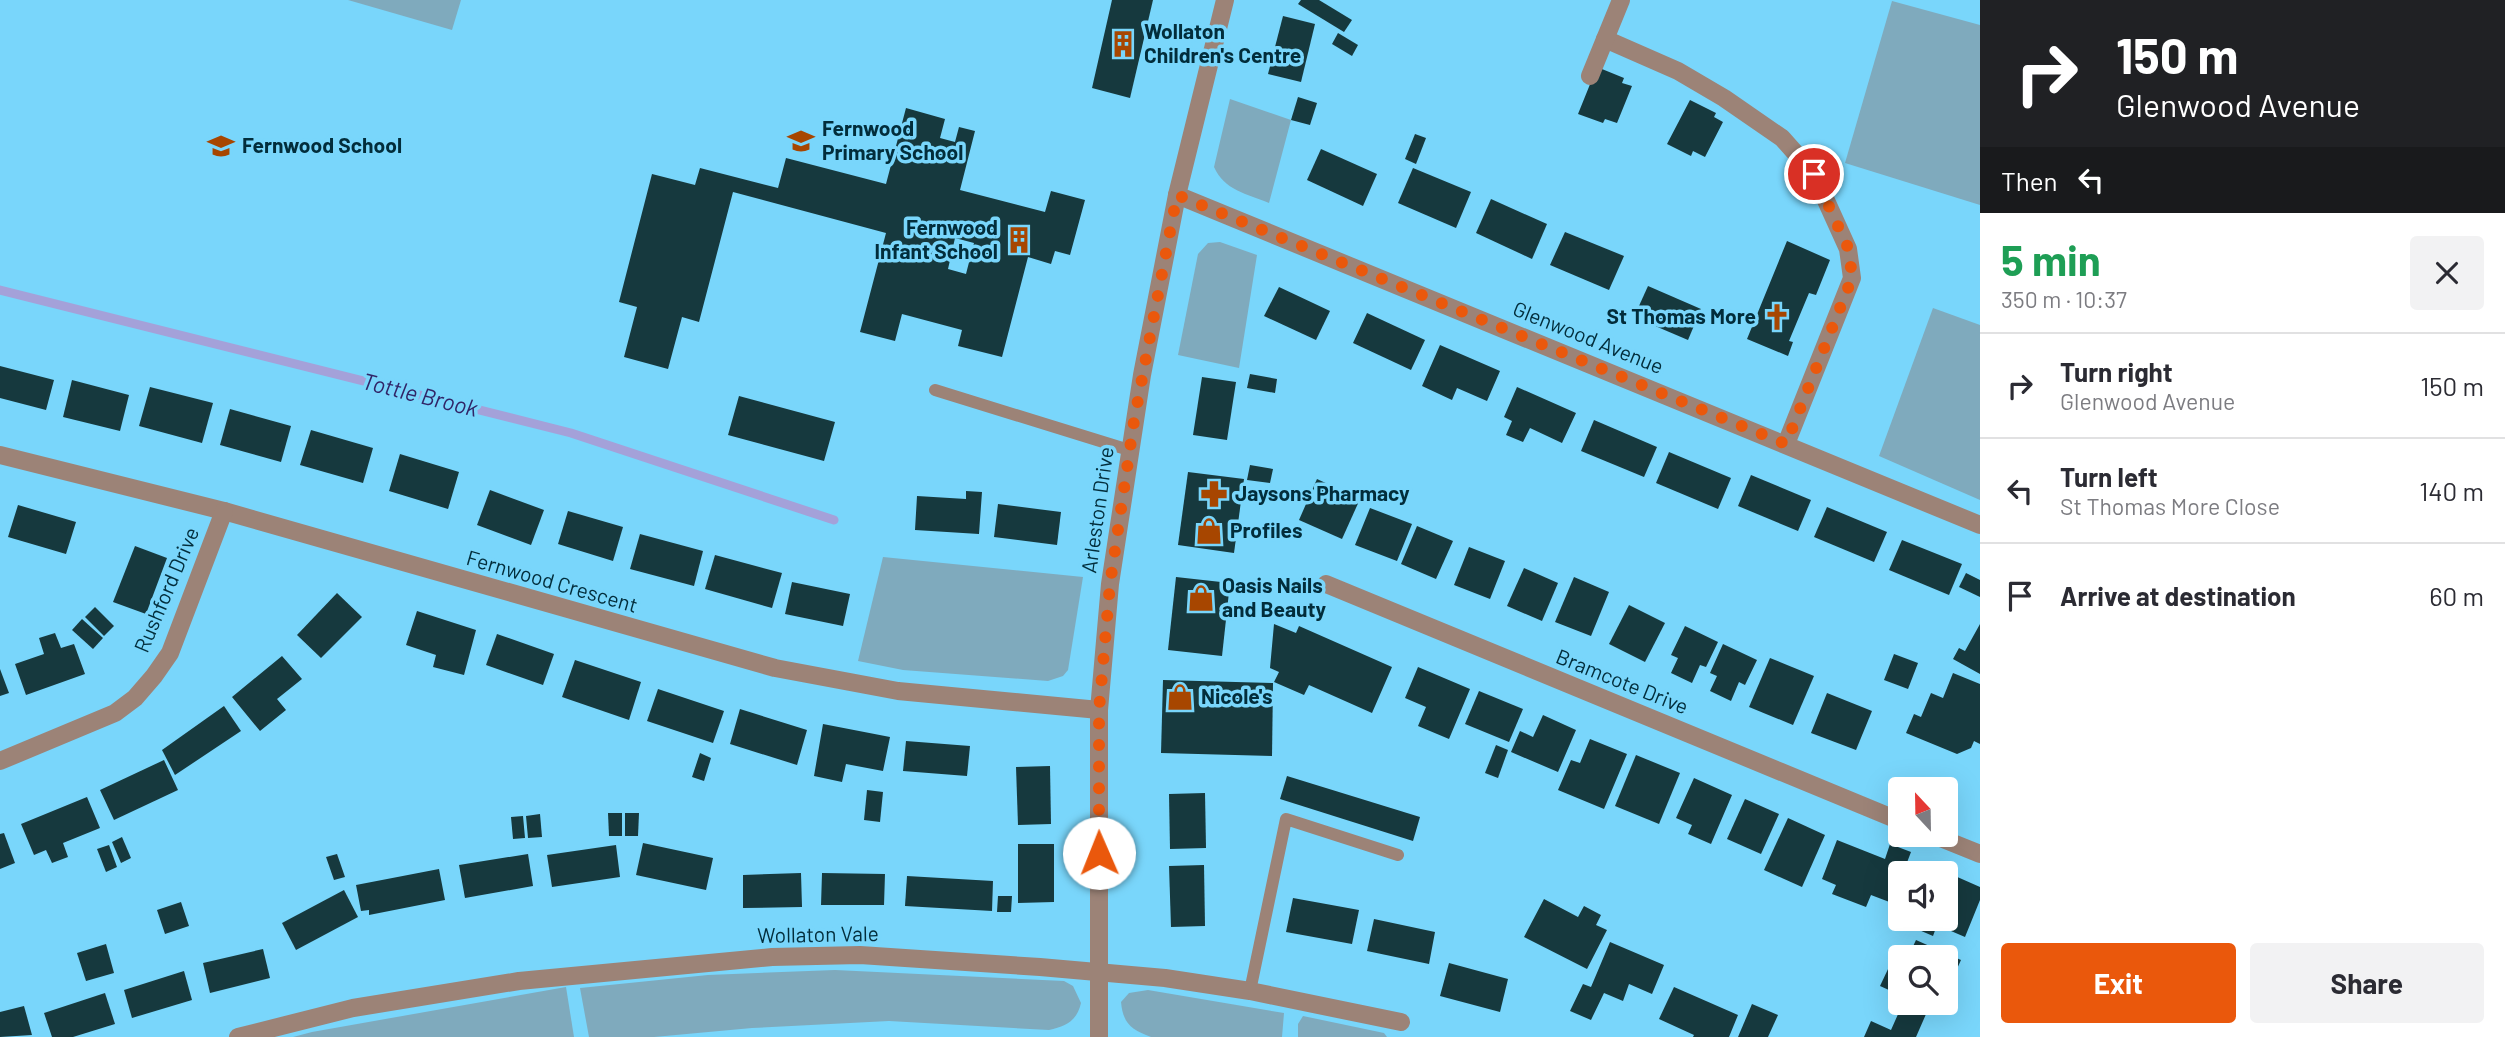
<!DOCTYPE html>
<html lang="en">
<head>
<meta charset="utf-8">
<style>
  :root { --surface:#fff; --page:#f2f2f3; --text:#2b2b33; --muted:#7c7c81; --line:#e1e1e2; --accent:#ea580c }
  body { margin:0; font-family:Barlow,sans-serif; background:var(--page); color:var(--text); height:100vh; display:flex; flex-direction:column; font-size:26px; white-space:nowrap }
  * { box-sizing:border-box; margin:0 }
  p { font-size:23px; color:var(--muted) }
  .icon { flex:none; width:38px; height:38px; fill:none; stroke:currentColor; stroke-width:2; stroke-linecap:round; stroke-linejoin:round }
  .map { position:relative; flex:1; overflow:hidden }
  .drawer { display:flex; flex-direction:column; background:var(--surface); width:525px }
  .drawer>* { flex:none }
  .top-card { background:#202124; color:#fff; overflow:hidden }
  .needle { width:46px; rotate:338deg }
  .controls { position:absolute; left:1888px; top:777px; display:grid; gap:14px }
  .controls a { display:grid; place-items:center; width:70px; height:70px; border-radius:7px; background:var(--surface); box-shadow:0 7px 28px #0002; font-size:35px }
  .pin { position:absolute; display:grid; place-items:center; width:60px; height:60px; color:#fff; margin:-30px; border:4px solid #fff; border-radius:50%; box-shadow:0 2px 7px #0007 }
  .me { position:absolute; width:77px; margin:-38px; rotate:359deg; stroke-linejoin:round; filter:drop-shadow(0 0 5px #0008) }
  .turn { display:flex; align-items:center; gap:24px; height:147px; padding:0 21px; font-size:32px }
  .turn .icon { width:91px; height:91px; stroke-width:2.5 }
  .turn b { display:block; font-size:49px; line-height:60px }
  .then { display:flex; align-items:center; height:66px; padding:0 21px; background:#0003; gap:14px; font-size:26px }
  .round { display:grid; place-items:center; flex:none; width:74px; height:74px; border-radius:7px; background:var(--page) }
  .head { display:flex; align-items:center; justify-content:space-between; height:119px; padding:0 21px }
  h1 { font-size:42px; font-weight:700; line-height:52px; color:#1e9e55 }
  .primary-button { display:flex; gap:14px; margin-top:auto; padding:14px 21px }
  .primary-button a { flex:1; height:80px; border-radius:7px; background:var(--accent); color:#fff; font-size:28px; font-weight:700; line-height:80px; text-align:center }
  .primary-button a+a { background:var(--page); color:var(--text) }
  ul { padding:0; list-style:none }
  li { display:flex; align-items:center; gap:21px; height:105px; padding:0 21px; border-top:2px solid var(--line) }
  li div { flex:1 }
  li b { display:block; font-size:26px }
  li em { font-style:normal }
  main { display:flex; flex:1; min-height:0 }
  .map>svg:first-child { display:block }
</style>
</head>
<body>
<main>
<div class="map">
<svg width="1980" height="1037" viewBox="0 0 1980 1037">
  <rect width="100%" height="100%" fill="#79d6fb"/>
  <g fill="#7faabd">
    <path d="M348 0H461L452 30Z"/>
    <path d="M1892 1 1980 25V205L1845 163Z"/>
    <path d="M1230 99 1291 120 1269 203C1247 194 1224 190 1214 167Z"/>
    <path d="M1220 242 1257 255 1239 368 1178 355 1198 254 1208 243Z"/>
    <path d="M1933 308 1980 325V500L1879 456Z"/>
    <path d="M883 557 1083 577 1068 670 1063 676 1048 681 903 670 858 661Z"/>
    <path d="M835 970 1064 981 1073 986 1081 1003C1077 1021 1066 1026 1049 1030L889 1021 752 1028 654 1037H589L580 988 708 975Z"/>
    <path d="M566 987 574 1037H293L312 1032Z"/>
    <path d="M1148 990 1284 1013 1282 1037H1151C1132 1030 1123 1024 1121 1002L1129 993Z"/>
    <path d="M1303 1016 1384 1033 1387 1037H1298V1024Z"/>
  </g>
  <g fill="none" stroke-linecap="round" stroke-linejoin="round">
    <path stroke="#a4a1d9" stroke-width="9" d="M0 290 571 433 834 520"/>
  </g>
  <g fill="#16393e" fill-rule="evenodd">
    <path d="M1112 0H1153L1130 98 1092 88Z"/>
    <path d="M1301 0H1319L1352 20 1344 32 1298 4Z"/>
    <path d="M1283 16 1315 24 1301 82 1268 74Z"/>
    <path d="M1338 33 1358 45 1352 56 1332 44Z"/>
    <path d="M1597 67 1624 78 1622 83 1632 86 1617 123 1605 119 1603 123 1578 114Z"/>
    <path d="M1298 97 1317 103 1310 125 1291 120Z"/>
    <path d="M1690 100 1716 113 1714 117 1723 122 1705 157 1693 151 1691 156 1667 144Z"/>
    <path d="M906 108 945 119 940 138 955 142 959 127 975 131 960 190 1045 212 1051 191 1085 200 1070 255 1055 251 1051 264 1028 257 1002 357 958 346 962 330 902 314 895 341 860 332 886 233 733 192 699 322 682 317 668 369 624 357 637 307 619 302 652 174 695 185 700 168 778 188 786 158 886 184ZM955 238 974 243 966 274 948 269Z"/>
    <path d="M1415 134 1426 138 1416 164 1405 159Z"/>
    <path d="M1321 149 1377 174 1363 206 1307 180Z"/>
    <path d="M1413 168 1471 192 1456 228 1398 203Z"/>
    <path d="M1491 199 1547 224 1532 259 1476 233Z"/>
    <path d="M1565 232 1624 256 1609 290 1550 265Z"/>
    <path d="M1787 241 1830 260 1816 295 1809 293 1789 341 1793 342 1788 356 1747 339Z"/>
    <path d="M1648 286 1701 309 1688 340 1634 317Z"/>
    <path d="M1279 287 1330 311 1316 340 1264 316Z"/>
    <path d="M1367 313 1425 340 1411 370 1353 343Z"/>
    <path d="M1440 345 1500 371 1487 401 1457 388 1452 400 1422 386Z"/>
    <path d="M0 366 54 380 46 410 0 398Z"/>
    <path d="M1250 374 1277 379 1275 393 1247 388Z"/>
    <path d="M1202 377 1236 382 1227 440 1193 435Z"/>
    <path d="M72 380 129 395 120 431 63 417Z"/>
    <path d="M150 387 213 403 202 443 139 426Z"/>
    <path d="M1517 387 1576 413 1562 443 1530 428 1523 442 1506 435 1512 421 1504 417Z"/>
    <path d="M739 396 835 422 824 461 728 435Z"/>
    <path d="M230 409 291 426 281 462 220 445Z"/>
    <path d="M1594 420 1657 447 1644 477 1581 451Z"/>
    <path d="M311 430 373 448 363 483 300 465Z"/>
    <path d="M1669 452 1731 478 1718 509 1656 483Z"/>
    <path d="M400 454 459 472 448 509 389 491Z"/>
    <path d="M1250 465 1273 469 1270 483 1247 480Z"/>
    <path d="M1188 472 1244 479 1234 553 1178 545Z"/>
    <path d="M1751 475 1811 500 1798 531 1738 506Z"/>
    <path d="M1317 479 1360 499 1342 539 1299 520Z"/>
    <path d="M490 490 544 510 531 545 477 525Z"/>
    <path d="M966 491 982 492 979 534 915 530 917 496 966 499Z"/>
    <path d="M998 504 1061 512 1057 545 994 537Z"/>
    <path d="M18 505 76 522 66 554 8 537Z"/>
    <path d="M1827 507 1887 532 1874 562 1814 537Z"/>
    <path d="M1370 508 1412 524 1397 561 1355 545Z"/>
    <path d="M568 511 623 527 613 561 558 544Z"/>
    <path d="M1417 526 1453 541 1436 579 1401 564Z"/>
    <path d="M640 534 703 551 694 586 630 569Z"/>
    <path d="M1902 540 1962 564 1949 595 1889 570Z"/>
    <path d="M135 546 167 558 146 614 113 602Z"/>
    <path d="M1469 547 1505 561 1490 599 1454 585Z"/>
    <path d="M715 555 782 573 772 608 705 589Z"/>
    <path d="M1524 568 1558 583 1542 621 1507 606Z"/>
    <path d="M1966 573 1980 580V597L1959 587Z"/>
    <path d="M1176 577 1230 583 1222 656 1168 650Z"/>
    <path d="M1574 577 1609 592 1591 636 1555 622Z"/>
    <path d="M792 582 850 594 843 626 785 614Z"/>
    <path d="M337 593 362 617 321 658 297 635Z"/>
    <path d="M1629 605 1665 623 1645 662 1609 644Z"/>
    <path d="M95 607 114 626 104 636 85 617Z"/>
    <path d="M417 611 476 630 464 675 433 667 436 655 406 645Z"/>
    <path d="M82 619 103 638 93 649 72 630Z"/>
    <path d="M1274 624 1296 633 1299 626 1392 667 1372 713 1309 685 1304 695 1274 682 1279 672 1270 668Z"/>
    <path d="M1980 624V674L1953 659 1959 648 1965 651Z"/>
    <path d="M1685 626 1718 642 1706 667 1700 665 1692 683 1671 673 1678 658 1671 655Z"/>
    <path d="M55 633 61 648 74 644 85 674 26 695 15 664 44 654 39 638Z"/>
    <path d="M497 634 554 654 543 685 486 665Z"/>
    <path d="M1723 644 1757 660 1745 685 1739 682 1731 701 1710 691 1717 676 1710 673Z"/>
    <path d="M1894 654 1918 663 1908 689 1884 680Z"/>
    <path d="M282 656 302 679 277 699 286 710 260 731 232 697Z"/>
    <path d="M1770 658 1814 676 1793 725 1749 707Z"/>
    <path d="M575 660 641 682 629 720 562 697Z"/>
    <path d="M1418 667 1470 689 1449 739 1418 726 1426 707 1405 698Z"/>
    <path d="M0 669 9 693 0 696Z"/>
    <path d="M1953 673 1980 684V744L1974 741 1971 748 1957 754 1906 733 1914 714 1921 717 1931 693 1943 698Z"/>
    <path d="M1163 680 1273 683 1272 756 1161 753Z"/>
    <path d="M658 689 724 711 713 743 647 721Z"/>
    <path d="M1479 691 1523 709 1509 742 1465 724Z"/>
    <path d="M1827 693 1872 711 1856 750 1811 733Z"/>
    <path d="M224 706 241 731 175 775 162 750Z"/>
    <path d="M740 709 807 730 797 765 730 744Z"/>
    <path d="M1543 715 1576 730 1558 772 1511 752 1520 731 1533 737Z"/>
    <path d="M823 724 890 737 883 771 846 764 842 782 814 776Z"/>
    <path d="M1590 739 1627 754 1604 809 1558 790 1571 760 1580 763Z"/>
    <path d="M906 741 970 746 967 776 903 771Z"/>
    <path d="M1496 745 1508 750 1498 778 1485 773Z"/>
    <path d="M700 753 711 758 704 781 692 777Z"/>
    <path d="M1636 755 1680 773 1659 824 1615 806Z"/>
    <path d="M164 760 178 790 114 820 100 790Z"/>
    <path d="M1050 766 1051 824 1018 825 1016 767Z"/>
    <path d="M1287 776 1420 817 1413 841 1280 799Z"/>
    <path d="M1694 778 1732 795 1711 844 1688 834 1692 825 1676 818Z"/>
    <path d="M867 790 883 792 880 822 864 820Z"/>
    <path d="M1205 793 1206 848 1170 849 1169 794Z"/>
    <path d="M87 797 100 828 63 843 68 857 52 863 46 850 34 855 21 824Z"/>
    <path d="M1745 799 1779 814 1761 854 1727 839Z"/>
    <path d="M608 813H622V836H609Z"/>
    <path d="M625 813H639L638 836H625Z"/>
    <path d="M540 814 542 837 528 838 526 816Z"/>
    <path d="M523 816 525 838 513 839 511 817Z"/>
    <path d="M1788 818 1825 835 1802 887 1764 870Z"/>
    <path d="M4 833 15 863 0 869V834Z"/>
    <path d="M122 837 131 858 121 863 112 842Z"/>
    <path d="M1837 840 1885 859 1890 844 1911 852 1903 873H1900V880L1892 903 1871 895 1866 907 1832 894 1836 885 1822 879Z"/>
    <path d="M643 843 713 858 706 890 636 875Z"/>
    <path d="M1018 844H1054V902L1018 903Z"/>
    <path d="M109 845 117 867 106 872 97 849Z"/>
    <path d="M616 845 620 877 552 887 547 855Z"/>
    <path d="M337 854 345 877 334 880 326 857Z"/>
    <path d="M528 854 533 886 465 898 459 865Z"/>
    <path d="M1204 865 1205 926 1171 927 1169 866Z"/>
    <path d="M439 869 445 900 369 915V910L361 911 356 885Z"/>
    <path d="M1946 872 1980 887V900L1965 937 1937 925 1933 936 1919 930 1923 919H1946Z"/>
    <path d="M801 873 802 907 743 908V875Z"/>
    <path d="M822 873 885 874 884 905H821Z"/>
    <path d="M907 876 993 881 992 911 905 906Z"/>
    <path d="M344 890 358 917 296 950 282 923Z"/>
    <path d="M998 896H1012L1011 912H997Z"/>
    <path d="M1293 898 1359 910 1352 944 1286 932Z"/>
    <path d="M1544 899 1578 917 1584 906 1601 915 1596 925 1607 930 1587 969 1524 937Z"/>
    <path d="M181 902 189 926 165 934 157 910Z"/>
    <path d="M1374 919 1435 932 1429 964 1367 951Z"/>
    <path d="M1916 940 1961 960 1946 993V957H1908Z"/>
    <path d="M1610 942 1664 965 1652 994 1629 984 1623 1001 1604 993 1591 1020 1570 1011 1583 984 1591 987Z"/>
    <path d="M106 944 114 973 86 981 77 953Z"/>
    <path d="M263 949 270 978 210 993 203 963Z"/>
    <path d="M1449 963 1508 979 1500 1012 1440 996Z"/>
    <path d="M1889 967 1900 972V995L1880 986Z"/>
    <path d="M184 971 192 1000 132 1018 124 990Z"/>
    <path d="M1674 987 1738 1015 1729 1037H1693L1694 1035 1659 1019Z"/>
    <path d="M105 993 115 1024 73 1037H52L44 1013Z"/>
    <path d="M1903 1003H1942L1939 1009 1930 1005 1916 1037H1864L1871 1021 1891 1030Z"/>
    <path d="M1752 1004 1778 1015 1768 1037H1738Z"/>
    <path d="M24 1006 32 1035 0 1037V1012Z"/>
  </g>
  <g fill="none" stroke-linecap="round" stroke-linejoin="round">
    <g stroke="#9c8377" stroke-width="12">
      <path d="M935 390 1129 450"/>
      <path d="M1250 991 1286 819 1398 855"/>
    </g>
    <g stroke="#9c8377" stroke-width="18">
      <path d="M1605 39 1678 71 1724 98 1782 138 1814 174 1848 249 1852 278 1786 444"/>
      <path d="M1590 76 1621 0"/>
      <path d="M1177 195 1980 525"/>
      <path d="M0 455 224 511 775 668 898 691 1099 710"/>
      <path d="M1326 584 1900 821"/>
      <path d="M0 761 115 713 135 698 154 676 170 653 224 511"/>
      <path d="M1933 835 1980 854"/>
      <path d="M238 1037 353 1008 519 981 772 957 860 955 1040 967 1165 978 1250 991 1401 1022"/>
    </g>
    <path stroke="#9c8377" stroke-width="18" d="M1099 1037V710L1110 584 1142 375 1177 195 1225 0"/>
  </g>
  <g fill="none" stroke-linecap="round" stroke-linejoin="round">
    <path stroke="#ea580c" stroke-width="12" stroke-dasharray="0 21.6" d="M1099 853V710L1110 584 1134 421 1177 195 1786 444 1852 278 1849 250 1814 174"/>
  </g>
  <defs>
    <symbol id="building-bare" viewBox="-9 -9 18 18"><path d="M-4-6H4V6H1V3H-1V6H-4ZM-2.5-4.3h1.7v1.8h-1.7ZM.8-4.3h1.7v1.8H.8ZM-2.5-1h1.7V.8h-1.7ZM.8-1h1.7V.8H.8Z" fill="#a74600" stroke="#79d6fb" stroke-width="2.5" paint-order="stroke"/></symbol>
    <symbol id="school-bare" viewBox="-9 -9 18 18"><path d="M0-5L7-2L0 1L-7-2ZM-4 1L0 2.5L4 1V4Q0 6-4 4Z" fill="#a74600" stroke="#79d6fb" stroke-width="2.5" paint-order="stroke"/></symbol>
    <symbol id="church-bare" viewBox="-9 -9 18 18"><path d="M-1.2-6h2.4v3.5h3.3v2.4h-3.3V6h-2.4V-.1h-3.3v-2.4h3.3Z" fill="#a74600" stroke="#79d6fb" stroke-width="2.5" paint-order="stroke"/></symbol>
    <symbol id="pharmacy-bare" viewBox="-9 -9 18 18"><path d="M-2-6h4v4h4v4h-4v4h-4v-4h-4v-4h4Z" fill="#a74600" stroke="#79d6fb" stroke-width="2.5" paint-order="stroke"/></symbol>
    <symbol id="shop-bare" viewBox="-9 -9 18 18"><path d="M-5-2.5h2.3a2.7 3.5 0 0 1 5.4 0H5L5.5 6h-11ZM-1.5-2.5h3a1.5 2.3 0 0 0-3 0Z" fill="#a74600" stroke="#79d6fb" stroke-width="2.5" paint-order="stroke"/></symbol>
  </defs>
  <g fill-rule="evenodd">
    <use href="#building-bare" x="1104" y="25" width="38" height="38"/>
    <use href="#school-bare" x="782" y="122" width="38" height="38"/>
    <use href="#school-bare" x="202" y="127" width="38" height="38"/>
    <use href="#building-bare" x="1000" y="221" width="38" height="38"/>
    <use href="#church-bare" x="1758" y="298" width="38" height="38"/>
    <use href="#pharmacy-bare" x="1195" y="475" width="38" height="38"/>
    <use href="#shop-bare" x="1190" y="512" width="38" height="38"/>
    <use href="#shop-bare" x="1182" y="579" width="38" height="38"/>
    <use href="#shop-bare" x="1161" y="678" width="38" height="38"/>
  </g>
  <g text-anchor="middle" stroke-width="7" stroke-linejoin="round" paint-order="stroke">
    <g font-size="21" font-weight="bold" fill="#022d3b" stroke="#79d6fb" text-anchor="start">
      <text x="1144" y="39">Wollaton<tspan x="1144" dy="24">Children's Centre</tspan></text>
      <text x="822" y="136">Fernwood<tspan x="822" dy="24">Primary School</tspan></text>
      <text x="242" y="153">Fernwood School</text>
      <text x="998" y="235" text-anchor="end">Fernwood<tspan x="998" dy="24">Infant School</tspan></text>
      <text x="1756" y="324" text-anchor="end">St Thomas More</text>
      <text x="1235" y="501">Jaysons Pharmacy</text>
      <text x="1230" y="538">Profiles</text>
      <text x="1222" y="593">Oasis Nails<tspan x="1222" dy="24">and Beauty</tspan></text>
      <text x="1201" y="704">Nicole's</text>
    </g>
    <g font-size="21" fill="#022d3b" stroke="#79d6fb">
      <text transform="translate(1588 338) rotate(22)" y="7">Glenwood Avenue</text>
      <text transform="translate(1098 510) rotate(-82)" y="7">Arleston Drive</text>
      <text transform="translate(552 582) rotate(16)" y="7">Fernwood Crescent</text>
      <text transform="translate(167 590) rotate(-67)" y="7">Rushford Drive</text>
      <text transform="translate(1622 682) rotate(22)" y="7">Bramcote Drive</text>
      <text transform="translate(818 935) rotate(-1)" y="7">Wollaton Vale</text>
    </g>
    <g font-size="23" font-style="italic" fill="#312567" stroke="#79d6fb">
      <text transform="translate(420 395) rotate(14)" y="8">Tottle Brook</text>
    </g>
  </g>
</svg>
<div class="controls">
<a><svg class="needle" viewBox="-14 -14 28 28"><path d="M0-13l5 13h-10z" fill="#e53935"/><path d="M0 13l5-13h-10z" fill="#7c7c81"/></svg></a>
<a><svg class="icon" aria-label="sound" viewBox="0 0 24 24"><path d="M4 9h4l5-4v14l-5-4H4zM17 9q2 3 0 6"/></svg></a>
<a><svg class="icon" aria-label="search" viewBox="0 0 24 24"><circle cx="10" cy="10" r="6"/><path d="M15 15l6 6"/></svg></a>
</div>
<div class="pin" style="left:1814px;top:174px;background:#d93025"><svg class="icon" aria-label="arrive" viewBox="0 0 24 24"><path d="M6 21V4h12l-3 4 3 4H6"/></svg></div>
<svg class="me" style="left:1099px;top:853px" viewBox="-20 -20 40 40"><circle r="19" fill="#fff"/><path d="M0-13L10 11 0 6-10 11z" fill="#ea580c"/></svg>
</div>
<section class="drawer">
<div class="top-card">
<div class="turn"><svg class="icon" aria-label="right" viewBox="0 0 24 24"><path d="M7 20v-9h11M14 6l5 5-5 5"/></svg><div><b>150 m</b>Glenwood Avenue</div></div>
<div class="then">Then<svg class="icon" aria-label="left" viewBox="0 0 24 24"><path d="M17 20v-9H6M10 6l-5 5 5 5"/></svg></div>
</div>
<div class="head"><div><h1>5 min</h1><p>350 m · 10:37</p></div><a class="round"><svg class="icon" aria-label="close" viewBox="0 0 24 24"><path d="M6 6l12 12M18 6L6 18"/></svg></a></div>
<ul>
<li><svg class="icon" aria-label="right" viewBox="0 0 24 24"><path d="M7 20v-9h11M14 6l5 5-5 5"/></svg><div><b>Turn right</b><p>Glenwood Avenue</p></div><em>150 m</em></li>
<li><svg class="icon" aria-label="left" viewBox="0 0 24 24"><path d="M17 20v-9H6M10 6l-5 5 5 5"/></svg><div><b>Turn left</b><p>St Thomas More Close</p></div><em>140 m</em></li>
<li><svg class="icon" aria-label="arrive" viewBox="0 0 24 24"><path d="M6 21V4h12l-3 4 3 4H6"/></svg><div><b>Arrive at destination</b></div><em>60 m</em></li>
</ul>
<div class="primary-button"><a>Exit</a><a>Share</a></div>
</section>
</main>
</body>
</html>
